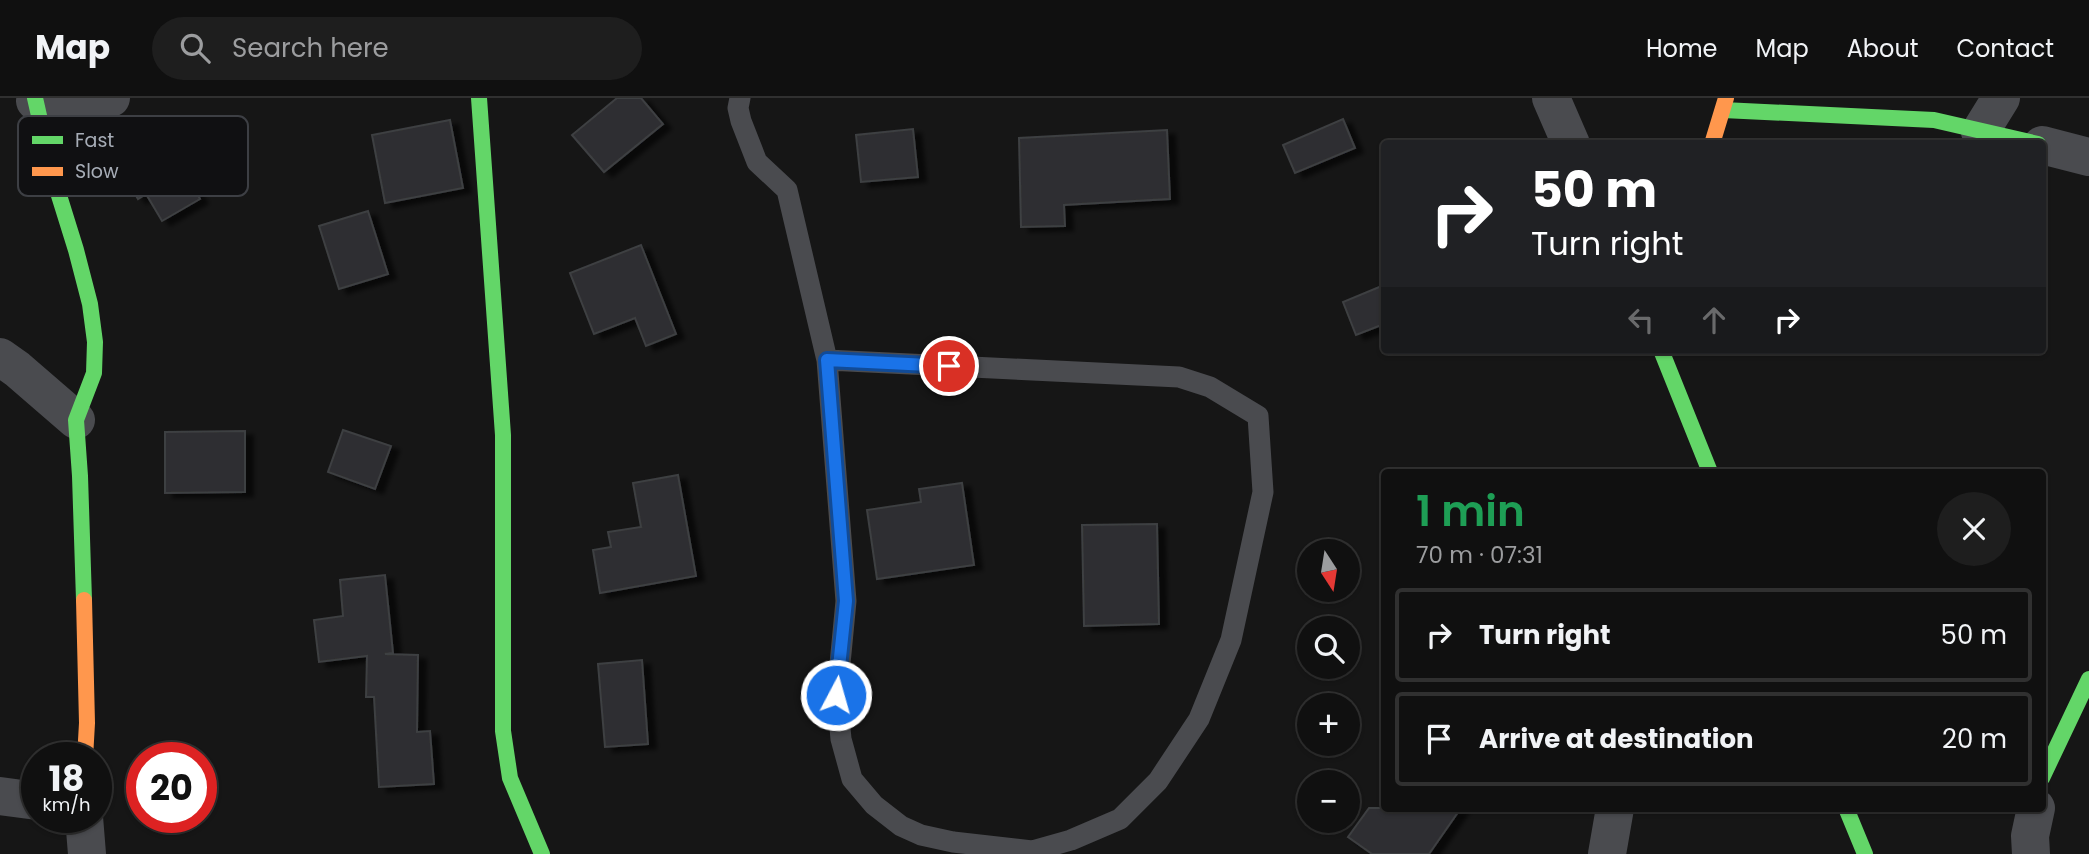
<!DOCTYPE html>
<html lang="en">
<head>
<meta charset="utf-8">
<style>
  :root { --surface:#101010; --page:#1e1e1e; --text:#f1f3f6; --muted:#9c9d9f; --line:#303030 }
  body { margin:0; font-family:Poppins,sans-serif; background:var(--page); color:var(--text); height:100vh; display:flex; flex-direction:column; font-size:26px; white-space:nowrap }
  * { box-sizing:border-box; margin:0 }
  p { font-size:23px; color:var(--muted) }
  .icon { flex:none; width:38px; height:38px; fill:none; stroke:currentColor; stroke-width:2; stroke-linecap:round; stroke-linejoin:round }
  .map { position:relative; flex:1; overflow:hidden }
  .side { position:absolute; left:1381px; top:371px; width:665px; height:343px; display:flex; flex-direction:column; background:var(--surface); border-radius:7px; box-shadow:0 2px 5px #0004,0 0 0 2px var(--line) }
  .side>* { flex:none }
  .banner { position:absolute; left:1381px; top:42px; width:665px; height:214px; border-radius:7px; box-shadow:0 2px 5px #0004,0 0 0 2px var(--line); background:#202124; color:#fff; overflow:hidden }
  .needle { width:46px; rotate:168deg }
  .fabs { position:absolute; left:1297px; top:441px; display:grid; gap:14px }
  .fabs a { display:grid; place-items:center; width:63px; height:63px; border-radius:50%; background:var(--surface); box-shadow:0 2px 5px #0004,0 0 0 2px var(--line); font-size:35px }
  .speed { position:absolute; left:21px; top:644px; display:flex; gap:14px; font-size:35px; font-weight:700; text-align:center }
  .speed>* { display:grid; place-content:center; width:91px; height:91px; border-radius:50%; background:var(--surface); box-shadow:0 2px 5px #0004,0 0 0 2px var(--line); line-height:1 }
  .speed small { font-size:18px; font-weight:400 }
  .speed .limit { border:10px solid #d22; background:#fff; color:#111 }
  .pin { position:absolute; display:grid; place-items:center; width:60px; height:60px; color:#fff; margin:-30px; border:4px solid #fff; border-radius:50%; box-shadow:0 2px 7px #0007 }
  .me { position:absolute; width:77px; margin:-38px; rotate:6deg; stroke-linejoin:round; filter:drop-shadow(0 0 5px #0008) }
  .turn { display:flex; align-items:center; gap:24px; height:147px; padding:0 35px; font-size:32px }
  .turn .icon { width:91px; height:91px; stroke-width:2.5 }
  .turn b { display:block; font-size:49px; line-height:60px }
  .lanes { display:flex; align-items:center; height:66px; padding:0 35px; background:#0003; justify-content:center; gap:35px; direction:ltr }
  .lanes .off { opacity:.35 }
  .round { display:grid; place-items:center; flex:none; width:74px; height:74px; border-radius:37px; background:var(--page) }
  .summary { display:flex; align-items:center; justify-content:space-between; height:119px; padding:0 35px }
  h1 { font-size:42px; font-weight:600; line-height:52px; color:#1e9e55 }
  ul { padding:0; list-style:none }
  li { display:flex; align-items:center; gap:21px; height:94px; margin:0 14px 10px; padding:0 21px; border:4px solid var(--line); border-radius:7px }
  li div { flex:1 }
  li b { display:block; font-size:26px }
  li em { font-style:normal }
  header { display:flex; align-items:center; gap:42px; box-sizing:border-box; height:98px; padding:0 35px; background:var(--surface); border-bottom:2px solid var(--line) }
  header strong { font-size:33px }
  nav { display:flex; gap:38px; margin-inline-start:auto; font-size:24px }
  .search { width:490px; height:63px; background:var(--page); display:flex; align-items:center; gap:18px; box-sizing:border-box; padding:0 24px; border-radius:38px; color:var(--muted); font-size:26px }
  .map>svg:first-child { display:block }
</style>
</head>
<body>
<header>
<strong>Map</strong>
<div class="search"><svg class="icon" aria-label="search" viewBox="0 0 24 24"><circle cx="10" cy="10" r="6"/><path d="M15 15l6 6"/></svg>Search here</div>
<nav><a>Home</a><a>Map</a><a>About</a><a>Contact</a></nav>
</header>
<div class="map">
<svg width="2089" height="756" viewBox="0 0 2089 756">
  <defs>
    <filter id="shadow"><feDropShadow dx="8" dy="4.5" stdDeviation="2" flood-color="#0009"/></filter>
  </defs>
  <rect width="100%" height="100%" fill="#161616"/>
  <g fill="#2f2f30" stroke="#3e3f42" stroke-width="2" filter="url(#shadow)">
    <path d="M617 0H641L663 26 604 74 572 37Z"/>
    <path d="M1343 21 1355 50 1295 75 1283 47Z"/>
    <path d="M450 22 463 90 385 105 372 37Z"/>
    <path d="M913 31 918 79 861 84 856 37Z"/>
    <path d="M1167 32 1170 101 1064 107 1065 128 1021 129 1019 40Z"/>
    <path d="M167 43 200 101 162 123 146 96 138 101 120 70Z"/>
    <path d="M368 113 388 176 339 191 319 128Z"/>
    <path d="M641 147 676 236 646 248 635 220 594 236 570 175Z"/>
    <path d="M1384 187V226L1356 237 1343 204Z"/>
    <path d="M343 332 391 348 375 391 328 374Z"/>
    <path d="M245 333V394L165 395V334Z"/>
    <path d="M678 377 696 478 600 495 593 452 611 449 608 434 641 429 633 385Z"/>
    <path d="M962 385 974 467 877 481 867 412 921 404 919 391Z"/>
    <path d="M1157 426 1159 526 1084 528 1082 427Z"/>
    <path d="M385 477 393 555 385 556 418 557 417 634 430 633 434 686 379 689 374 599H366L367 558 319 564 314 522 343 518 340 482Z"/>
    <path d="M642 562 648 646 605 649 598 566Z"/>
    <path d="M1369 710H1461L1429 756H1372L1348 739Z"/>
  </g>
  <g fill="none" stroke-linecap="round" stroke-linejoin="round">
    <path stroke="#4a4b4f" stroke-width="21" d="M740 0 738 10 741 23 757 64 787 92 827 262 846 503 837 597 841 641 852 681 874 707 901 728 921 737 953 744 1032 753 1071 742 1120 721 1158 683 1199 621 1231 542 1263 394 1258 318 1210 289 1179 279 827 262"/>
    <g stroke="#4a4b4f" stroke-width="38">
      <path d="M1551 0 1571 46"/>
      <path d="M35 3 111 0"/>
      <path d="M1980 34 2001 0"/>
      <path d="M2042 47 2089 59"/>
      <path d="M0 259 17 271 76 322"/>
      <path d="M0 698 37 703"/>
      <path d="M84 719 87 756"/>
      <path d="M1607 756 1615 710"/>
      <path d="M2031 756 2030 738 2036 710"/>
    </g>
    <g stroke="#63d668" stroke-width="16">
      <path d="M35 0 52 75 76 152 90 206 95 244 94 275 76 322 80 378 84 502"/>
      <path d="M479 0 503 337V633L510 680 542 756"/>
      <path d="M1723 12 1934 22 2038 46"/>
      <path d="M1661 252 1710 374"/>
      <path d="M2042 680 2089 581"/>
      <path d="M1846 710 1865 756"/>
    </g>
    <g stroke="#ff974d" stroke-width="16">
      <path d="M1712 46 1726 0"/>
      <path d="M84 502 87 625 85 660"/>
    </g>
  </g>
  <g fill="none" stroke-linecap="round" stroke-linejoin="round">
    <defs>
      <path id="route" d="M836 597 846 503 827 262 949 268"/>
    </defs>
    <use href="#route" stroke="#114b97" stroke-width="18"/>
    <use href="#route" stroke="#1a73e8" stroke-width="12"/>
  </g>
  <rect x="18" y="18" width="230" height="80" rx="10" fill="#101012" stroke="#3d3f44" stroke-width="2"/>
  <rect x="32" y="38" width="31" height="8" fill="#63d668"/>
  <rect x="32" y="69" width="31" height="9" fill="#ff974d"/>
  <g font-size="19" fill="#a7adb7">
    <text x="75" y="49">Fast</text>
    <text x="75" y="80">Slow</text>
  </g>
</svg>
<div class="fabs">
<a><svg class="needle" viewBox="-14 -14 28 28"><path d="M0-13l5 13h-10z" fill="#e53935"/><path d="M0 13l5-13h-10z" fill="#9c9d9f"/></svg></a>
<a><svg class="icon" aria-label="search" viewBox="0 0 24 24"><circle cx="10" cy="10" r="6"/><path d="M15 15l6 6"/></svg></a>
<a>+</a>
<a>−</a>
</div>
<div class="speed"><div>18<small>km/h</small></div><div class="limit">20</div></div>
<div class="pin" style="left:949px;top:268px;background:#d93025"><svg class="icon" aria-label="arrive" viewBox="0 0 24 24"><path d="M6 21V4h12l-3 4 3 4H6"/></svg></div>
<svg class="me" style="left:836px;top:597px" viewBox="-20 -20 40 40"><circle r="17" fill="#1a73e8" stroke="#fff" stroke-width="3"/><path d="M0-11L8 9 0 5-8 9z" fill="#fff"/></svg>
<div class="banner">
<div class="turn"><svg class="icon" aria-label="right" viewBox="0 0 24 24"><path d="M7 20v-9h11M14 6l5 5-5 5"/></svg><div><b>50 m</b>Turn right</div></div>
<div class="lanes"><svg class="icon off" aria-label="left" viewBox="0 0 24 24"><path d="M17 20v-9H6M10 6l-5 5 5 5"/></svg><svg class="icon off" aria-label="ahead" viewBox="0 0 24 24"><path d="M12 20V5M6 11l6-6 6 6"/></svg><svg class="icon" aria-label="right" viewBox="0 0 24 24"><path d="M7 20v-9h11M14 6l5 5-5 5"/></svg></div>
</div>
<section class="side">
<div class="summary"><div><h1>1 min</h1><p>70 m · 07:31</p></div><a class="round"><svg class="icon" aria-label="close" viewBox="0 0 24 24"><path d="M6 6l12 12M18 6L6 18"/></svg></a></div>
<ul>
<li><svg class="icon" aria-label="right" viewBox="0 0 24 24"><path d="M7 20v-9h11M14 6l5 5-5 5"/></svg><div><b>Turn right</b></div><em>50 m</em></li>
<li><svg class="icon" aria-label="arrive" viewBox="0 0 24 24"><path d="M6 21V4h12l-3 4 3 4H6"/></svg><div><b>Arrive at destination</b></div><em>20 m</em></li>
</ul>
</section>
</div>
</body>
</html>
